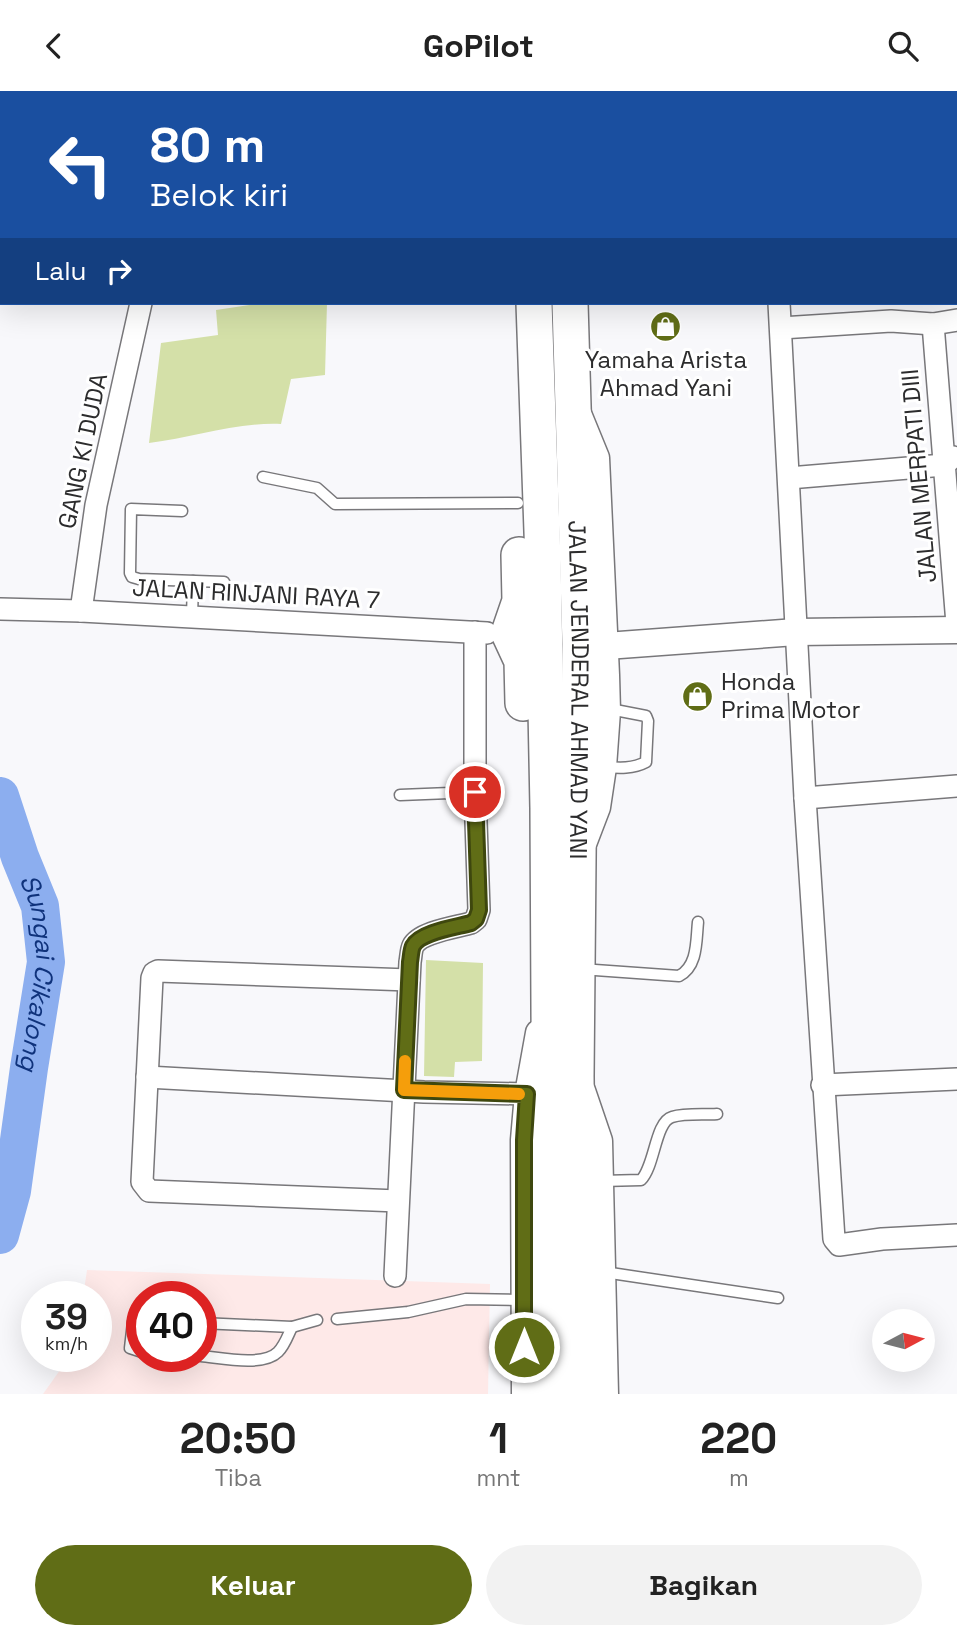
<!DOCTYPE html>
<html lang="id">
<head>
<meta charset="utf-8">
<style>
  :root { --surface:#fff; --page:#f2f2f2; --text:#222; --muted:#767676; --accent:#606d16 }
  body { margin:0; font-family:"Space Grotesk",sans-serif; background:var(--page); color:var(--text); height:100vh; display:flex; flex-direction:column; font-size:26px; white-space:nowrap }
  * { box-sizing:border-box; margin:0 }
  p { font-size:23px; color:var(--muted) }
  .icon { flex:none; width:38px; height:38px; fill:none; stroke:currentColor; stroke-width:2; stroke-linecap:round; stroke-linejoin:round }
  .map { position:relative; height:1303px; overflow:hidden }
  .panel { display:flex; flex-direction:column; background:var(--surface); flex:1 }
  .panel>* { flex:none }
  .top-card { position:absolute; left:0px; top:0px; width:957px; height:214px; box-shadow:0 7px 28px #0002; background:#1a4fa0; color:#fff; overflow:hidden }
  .needle { width:46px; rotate:83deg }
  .buttons { position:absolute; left:872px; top:1218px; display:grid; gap:14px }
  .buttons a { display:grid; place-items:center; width:63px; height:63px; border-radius:50%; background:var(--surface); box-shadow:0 7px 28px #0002; font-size:35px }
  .speed { position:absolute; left:21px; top:1190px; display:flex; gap:14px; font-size:35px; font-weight:700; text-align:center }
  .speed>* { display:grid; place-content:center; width:91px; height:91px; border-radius:50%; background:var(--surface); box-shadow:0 7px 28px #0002; line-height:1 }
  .speed small { font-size:18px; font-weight:400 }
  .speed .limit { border:10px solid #d22; background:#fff; color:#111 }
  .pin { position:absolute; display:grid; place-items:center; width:60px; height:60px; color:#fff; margin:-30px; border:4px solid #fff; border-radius:50%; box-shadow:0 2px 7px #0007 }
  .me { position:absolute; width:77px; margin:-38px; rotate:0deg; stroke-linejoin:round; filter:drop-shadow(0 0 5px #0008) }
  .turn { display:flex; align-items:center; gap:24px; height:147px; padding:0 35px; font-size:32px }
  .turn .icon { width:91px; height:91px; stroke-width:2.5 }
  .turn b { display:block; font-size:49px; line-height:60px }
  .then { display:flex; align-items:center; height:66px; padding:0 35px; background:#0003; gap:14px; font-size:26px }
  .eta { display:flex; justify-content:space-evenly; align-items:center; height:119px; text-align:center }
  .eta b { font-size:42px; font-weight:700; line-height:49px }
  .primary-button { display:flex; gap:14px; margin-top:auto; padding:14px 35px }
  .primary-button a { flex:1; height:80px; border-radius:42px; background:var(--accent); color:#fff; font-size:28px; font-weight:700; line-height:80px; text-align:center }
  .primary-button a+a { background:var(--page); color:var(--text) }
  header { display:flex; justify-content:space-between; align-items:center; height:91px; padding:0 35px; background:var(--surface); font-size:32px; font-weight:700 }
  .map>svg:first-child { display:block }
</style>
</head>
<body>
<header><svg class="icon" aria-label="back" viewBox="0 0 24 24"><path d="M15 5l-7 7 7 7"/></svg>GoPilot<svg class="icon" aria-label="search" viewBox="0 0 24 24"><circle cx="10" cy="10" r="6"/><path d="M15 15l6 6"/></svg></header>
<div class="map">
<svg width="957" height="1303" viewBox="0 0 957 1303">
  <rect width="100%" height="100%" fill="#f8f8fb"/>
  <path fill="#fee9e8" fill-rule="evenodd" d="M87 1179 490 1193 488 1303H43L70 1265H96V1206H83ZM142 1206H201V1265H142Z"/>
  <path fill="#fce7f7" d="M276 0H477V2H275Z"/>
  <g fill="#d4e0a8">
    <path d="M263 212H327L325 284 291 288 281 333C237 331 193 347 149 352L161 252 218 244 216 219Z"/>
    <path d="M426 869 483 872 482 970 455 971 454 986 424 985Z"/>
  </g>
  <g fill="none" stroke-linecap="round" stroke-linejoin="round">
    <g stroke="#8caeef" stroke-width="38">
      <path d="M5 0 6 2"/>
      <path d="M0 86 2 73"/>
      <path id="s1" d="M0 705 20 766 40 815 46 871 29 977 12 1100 0 1144"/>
    </g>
    <defs>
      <g id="service">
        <path d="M459 0V2"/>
        <path d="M263 386 317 397 335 413 518 412"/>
        <path d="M182 420 131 418 130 482 132 486 139 488 224 491"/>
        <path d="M192 526 193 490"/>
        <path d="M604 676C619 677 633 678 646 671L648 630 646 625 615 619 607 620"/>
        <path d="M400 704 475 701"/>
        <path d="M581 878 679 885C698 875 696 850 698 831"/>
        <path d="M601 1090 641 1089C655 1075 655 1031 672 1026 685 1022 703 1024 717 1023"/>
        <path d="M604 1181 778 1207"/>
        <path d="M337 1228 408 1221 466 1208 524 1209"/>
        <path d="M142 1229H134L133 1231 130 1257 142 1261"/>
        <path d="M201 1232 292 1236 317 1229"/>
        <path d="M201 1265C222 1267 263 1276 278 1261 285 1254 288 1244 292 1236"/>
      </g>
      <g id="minor">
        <path d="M786 0V2"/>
        <path d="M211 2V0"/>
        <path d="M877 2 879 0"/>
        <path d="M956 74 957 76"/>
        <path d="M779 212 805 707 834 1148 839 1154 882 1148 957 1144"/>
        <path d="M933 233 957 533"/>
        <path d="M781 237 891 230 933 233 957 229"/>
        <path d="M789 387 944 374 953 366"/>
        <path d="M0 518 81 520 487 542"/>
        <path d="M81 520 96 414 141 212"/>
        <path d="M805 707 957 695"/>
        <path d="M147 986 424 1001 528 1003"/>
        <path d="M822 994 957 988"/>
        <path d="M398 1110 149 1100 142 1091 152 887 154 882 158 880 409 889"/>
        <path d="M395 1185 410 871C411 866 411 859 413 855 420 841 457 836 471 832L476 828 479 819 475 701V541"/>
      </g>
      <g id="tertiary">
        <path d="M578 323 596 367 606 584 607 620 603 676 597 716 584 750"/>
        <path d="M606 555 796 541 957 539"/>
        <path d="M582 1000 599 1050 605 1303"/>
        <path d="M525 1303 524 1049 528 1003 539 942"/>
      </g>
      <g id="trunk">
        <path d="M524 0 525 2"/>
        <path d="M561 0V2"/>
        <path d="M534 212 543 469 548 717 551 1303"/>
        <path id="s2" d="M570 212 580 553 576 985 579 1303"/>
        <path d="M519 464 520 510 509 542 522 570 523 612"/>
      </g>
    </defs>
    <use href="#service" stroke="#78777a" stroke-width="13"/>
    <use href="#minor" stroke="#78777a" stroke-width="24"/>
    <use href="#tertiary" stroke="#78777a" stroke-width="29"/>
    <use href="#trunk" stroke="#78777a" stroke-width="38"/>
    <use href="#service" stroke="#fff" stroke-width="10"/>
    <use href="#minor" stroke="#fff" stroke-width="21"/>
    <use href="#tertiary" stroke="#fff" stroke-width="26"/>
    <use href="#trunk" stroke="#fff" stroke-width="35"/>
  </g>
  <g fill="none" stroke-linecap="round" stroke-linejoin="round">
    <defs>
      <path id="route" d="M475 701 479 819 476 828 471 832C457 836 420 841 413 855 411 859 411 866 410 871L404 999 527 1003 524 1049V1256"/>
    </defs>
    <use href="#route" stroke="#3e470e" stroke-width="18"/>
    <use href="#route" stroke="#606d16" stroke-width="12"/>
    <path stroke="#f59e0b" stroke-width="12" d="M405 970 404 999 519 1003"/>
  </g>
  <defs>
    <symbol id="shop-disc" viewBox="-11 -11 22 22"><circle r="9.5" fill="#606d16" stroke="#fff"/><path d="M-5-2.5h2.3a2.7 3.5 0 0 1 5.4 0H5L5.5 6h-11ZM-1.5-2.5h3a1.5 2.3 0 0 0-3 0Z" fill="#fff"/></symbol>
  </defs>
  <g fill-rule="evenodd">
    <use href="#shop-disc" x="648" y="218" width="35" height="35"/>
    <use href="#shop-disc" x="680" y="588" width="35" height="35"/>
  </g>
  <g text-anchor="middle" stroke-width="6" stroke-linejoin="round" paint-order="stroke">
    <g font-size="24" fill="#2c2c2d" stroke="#fff">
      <text x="666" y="277">Yamaha Arista<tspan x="666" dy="28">Ahmad Yani</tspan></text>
      <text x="721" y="599" text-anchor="start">Honda<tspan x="721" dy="28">Prima Motor</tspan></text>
    </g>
    <g font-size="24" fill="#2c2c2d" stroke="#fff">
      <text transform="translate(83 360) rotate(-78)" y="8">GANG KI DUDA</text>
      <text transform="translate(919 385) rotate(-95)" y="8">JALAN MERPATI DIII</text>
      <text transform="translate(256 503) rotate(3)" y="8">JALAN RINJANI RAYA 7</text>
      <text dy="8" stroke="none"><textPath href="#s2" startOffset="387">JALAN JENDERAL AHMAD YANI</textPath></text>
    </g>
    <g font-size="26" font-style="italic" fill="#0f327b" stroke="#fff">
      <text dy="9" stroke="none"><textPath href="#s1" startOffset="184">Sungai Cikalong</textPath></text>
    </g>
  </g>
</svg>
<div class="buttons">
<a><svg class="needle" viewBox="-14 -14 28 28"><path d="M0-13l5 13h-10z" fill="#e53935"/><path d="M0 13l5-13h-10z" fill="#767676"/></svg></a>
</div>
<div class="speed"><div>39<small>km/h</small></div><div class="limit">40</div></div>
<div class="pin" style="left:475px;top:701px;background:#d93025"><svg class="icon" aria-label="arrive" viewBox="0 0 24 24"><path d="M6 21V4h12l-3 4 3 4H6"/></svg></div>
<svg class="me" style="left:524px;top:1256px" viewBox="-20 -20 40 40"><circle r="17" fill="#606d16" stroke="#fff" stroke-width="3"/><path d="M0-11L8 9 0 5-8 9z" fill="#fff"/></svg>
<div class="top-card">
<div class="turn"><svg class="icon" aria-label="left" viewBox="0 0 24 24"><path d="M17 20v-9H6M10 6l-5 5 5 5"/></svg><div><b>80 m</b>Belok kiri</div></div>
<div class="then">Lalu<svg class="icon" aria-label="right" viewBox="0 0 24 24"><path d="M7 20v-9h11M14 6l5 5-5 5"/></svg></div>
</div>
</div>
<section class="panel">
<div class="eta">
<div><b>20:50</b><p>Tiba</p></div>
<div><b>1</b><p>mnt</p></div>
<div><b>220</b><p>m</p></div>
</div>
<div class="primary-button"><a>Keluar</a><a>Bagikan</a></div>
</section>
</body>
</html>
